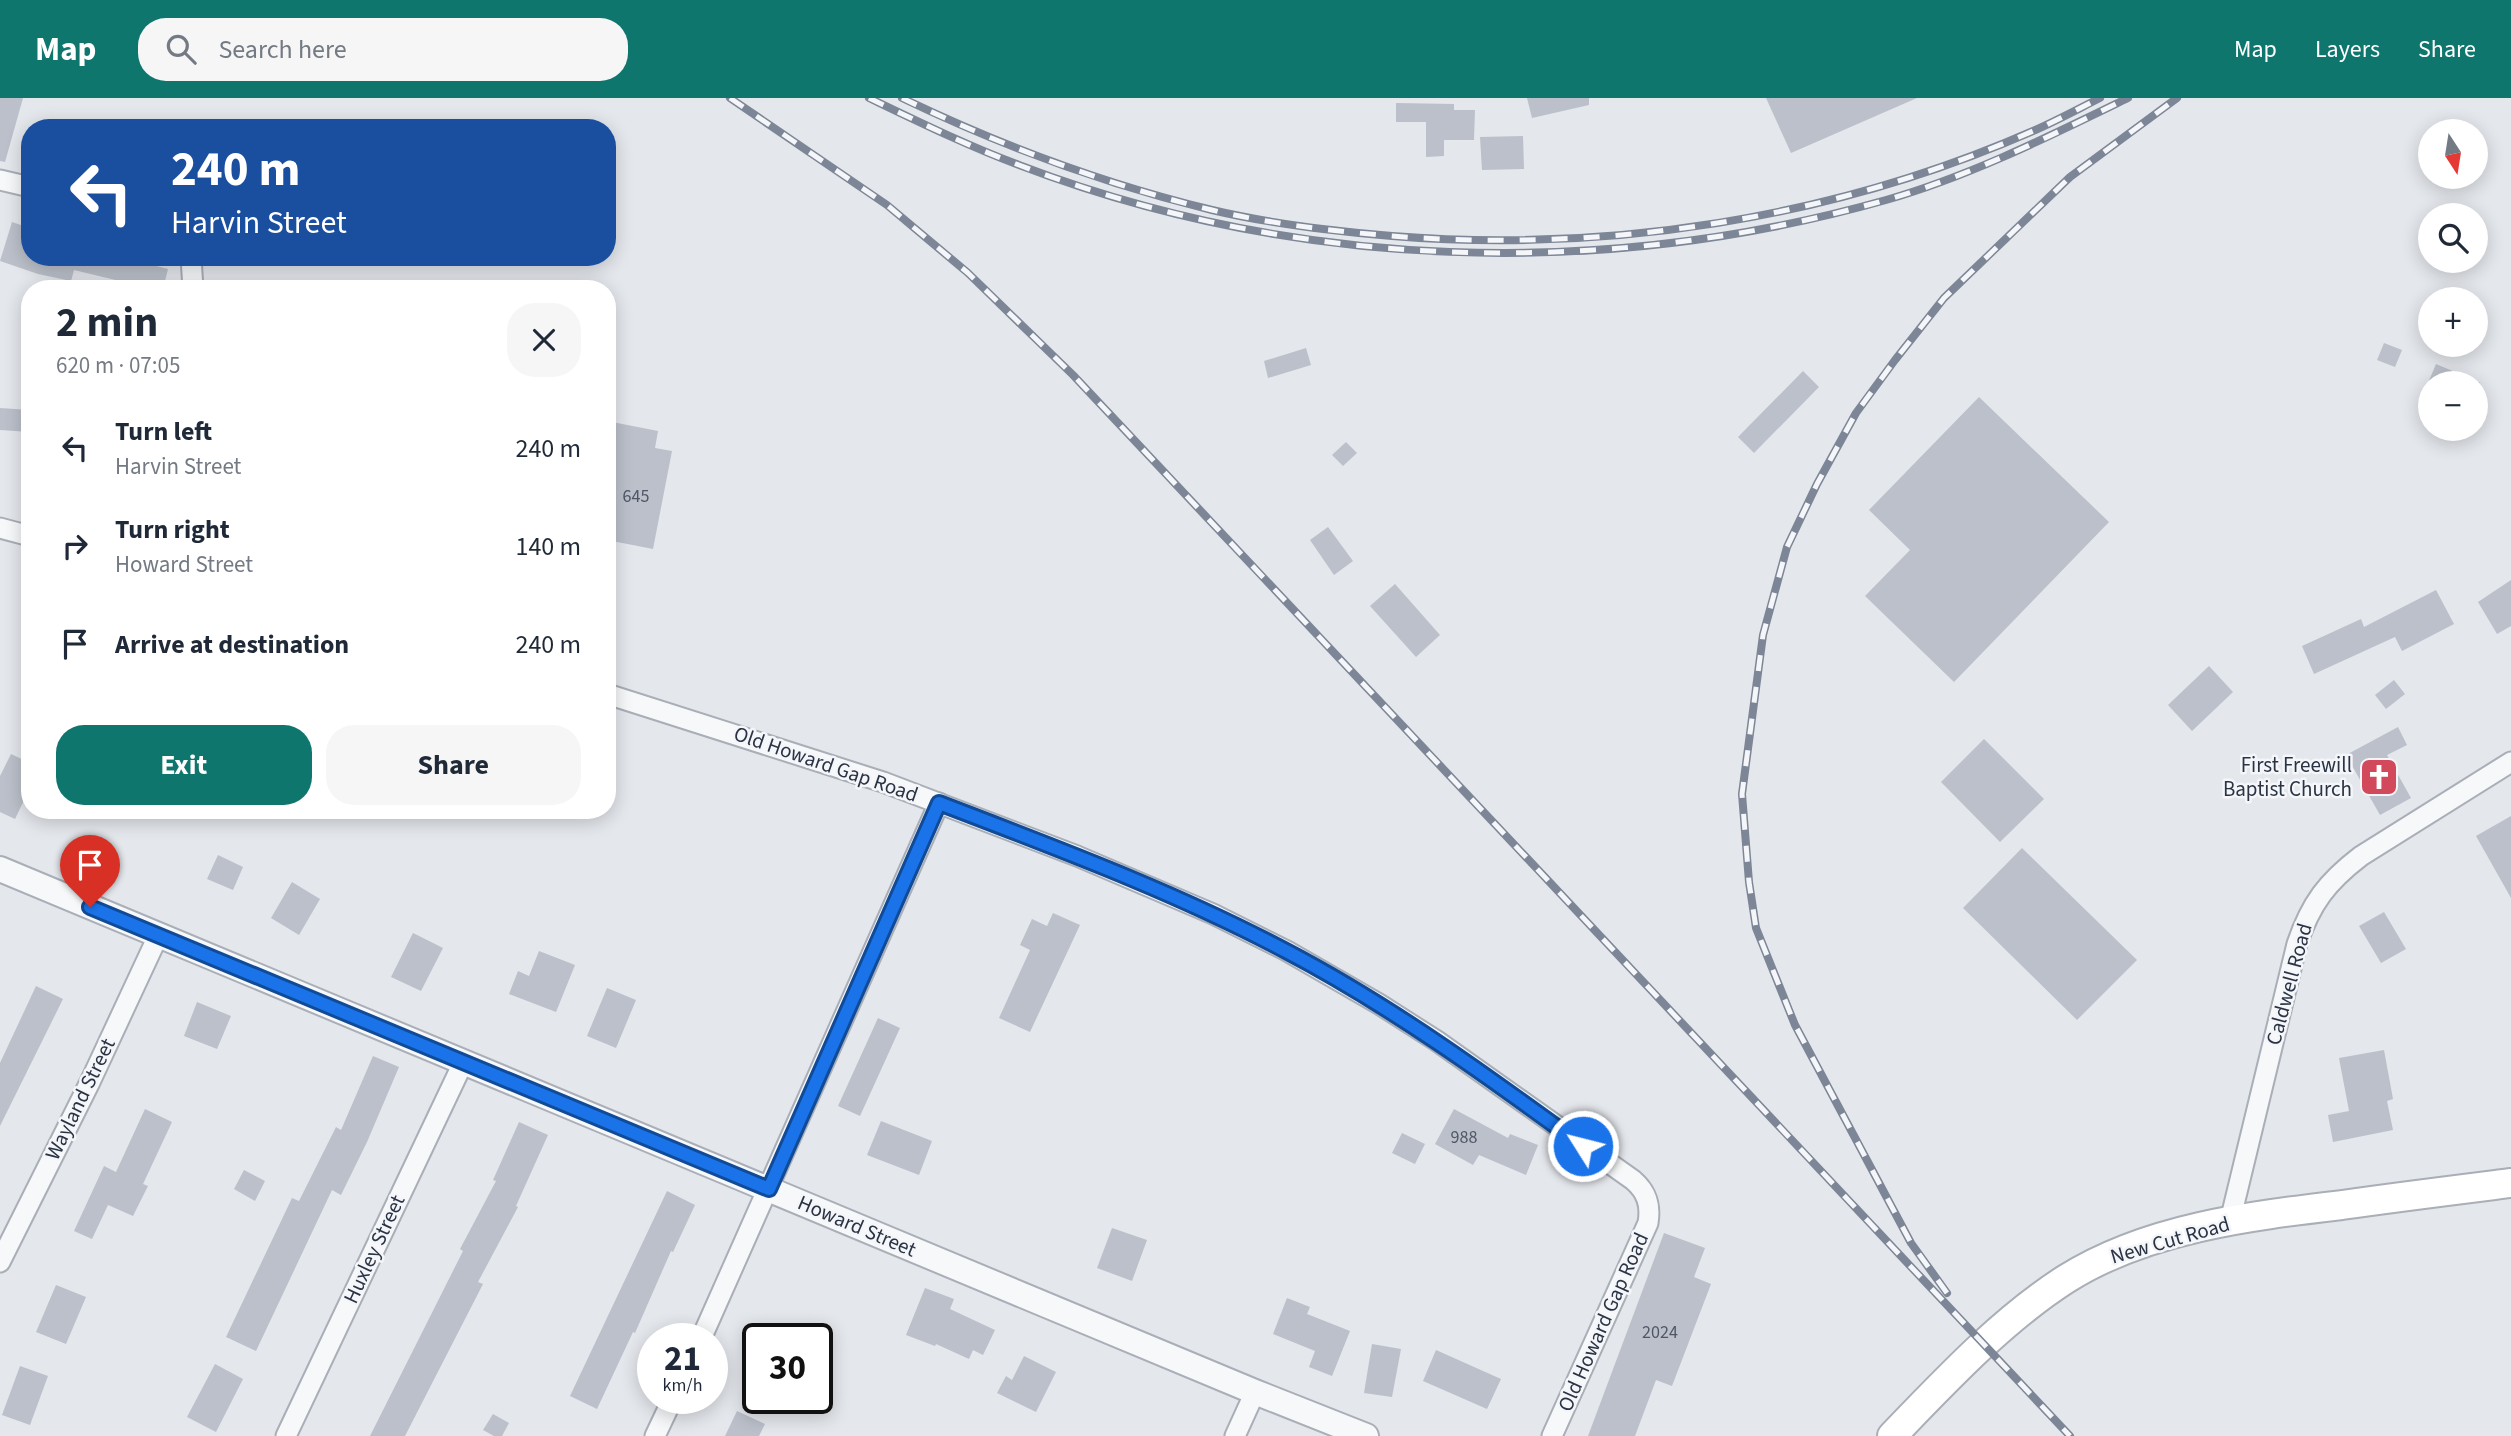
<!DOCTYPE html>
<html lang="en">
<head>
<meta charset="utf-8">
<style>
  :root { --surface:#fff; --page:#f6f6f7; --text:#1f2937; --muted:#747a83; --accent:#0f766e }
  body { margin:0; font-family:"Source Sans 3",sans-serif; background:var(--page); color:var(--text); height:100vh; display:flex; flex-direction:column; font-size:26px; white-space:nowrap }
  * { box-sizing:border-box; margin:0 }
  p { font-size:23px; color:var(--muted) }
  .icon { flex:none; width:38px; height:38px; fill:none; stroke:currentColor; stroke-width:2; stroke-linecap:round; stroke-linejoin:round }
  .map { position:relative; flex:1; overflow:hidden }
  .sheet { position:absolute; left:21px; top:182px; width:595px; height:539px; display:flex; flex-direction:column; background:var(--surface); border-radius:28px; box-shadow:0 4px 18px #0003 }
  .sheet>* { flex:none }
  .banner { position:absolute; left:21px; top:21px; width:595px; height:147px; border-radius:28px; box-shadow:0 4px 18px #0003; background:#1a4fa0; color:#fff; overflow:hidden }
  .needle { width:46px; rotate:168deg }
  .fabs { position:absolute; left:2418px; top:21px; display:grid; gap:14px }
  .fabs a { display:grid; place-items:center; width:70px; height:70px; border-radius:50%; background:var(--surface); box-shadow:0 4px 18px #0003; font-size:35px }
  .speed { position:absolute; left:637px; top:1225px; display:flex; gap:14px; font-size:35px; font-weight:700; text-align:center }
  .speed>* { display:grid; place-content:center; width:91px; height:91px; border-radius:50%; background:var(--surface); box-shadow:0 4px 18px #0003; line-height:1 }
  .speed small { font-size:18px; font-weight:400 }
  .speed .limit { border:4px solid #111; border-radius:10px; background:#fff; color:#111 }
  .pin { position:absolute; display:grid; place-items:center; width:60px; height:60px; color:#fff; margin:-72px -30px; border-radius:50% 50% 50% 0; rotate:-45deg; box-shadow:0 0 7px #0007 }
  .pin .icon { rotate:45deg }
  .me { position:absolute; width:77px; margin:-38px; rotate:306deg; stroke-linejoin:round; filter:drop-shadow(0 0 5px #0008) }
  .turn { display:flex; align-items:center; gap:24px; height:147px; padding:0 35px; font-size:32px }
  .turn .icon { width:91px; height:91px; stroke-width:2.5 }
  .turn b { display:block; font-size:49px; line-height:60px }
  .round { display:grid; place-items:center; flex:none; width:74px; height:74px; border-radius:28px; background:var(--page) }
  .overview { display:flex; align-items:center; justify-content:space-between; height:119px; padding:0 35px }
  h1 { font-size:42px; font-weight:700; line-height:52px }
  .primary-button { display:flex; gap:14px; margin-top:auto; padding:14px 35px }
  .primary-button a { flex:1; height:80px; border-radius:28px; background:var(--accent); color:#fff; font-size:28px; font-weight:700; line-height:80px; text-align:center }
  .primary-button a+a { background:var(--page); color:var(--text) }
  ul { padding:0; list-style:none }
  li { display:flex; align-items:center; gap:21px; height:98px; padding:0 35px }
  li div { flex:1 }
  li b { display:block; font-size:26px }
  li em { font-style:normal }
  header { display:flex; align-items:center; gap:42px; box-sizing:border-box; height:98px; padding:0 35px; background:var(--accent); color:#fff }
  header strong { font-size:33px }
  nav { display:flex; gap:38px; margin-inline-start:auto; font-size:24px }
  .search { width:490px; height:63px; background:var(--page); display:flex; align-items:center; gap:18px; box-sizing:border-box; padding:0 24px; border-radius:28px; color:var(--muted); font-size:26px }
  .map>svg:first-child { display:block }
</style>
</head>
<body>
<header>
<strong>Map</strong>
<div class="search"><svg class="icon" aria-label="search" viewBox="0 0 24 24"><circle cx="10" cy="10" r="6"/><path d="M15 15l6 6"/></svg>Search here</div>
<nav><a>Map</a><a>Layers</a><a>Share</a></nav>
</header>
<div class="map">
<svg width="2511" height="1338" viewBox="0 0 2511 1338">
  <rect width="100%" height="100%" fill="#e4e7ec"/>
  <g fill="#bbc0ca">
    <path d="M0 0H23L5 64 0 63Z"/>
    <path d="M1527 0H1589V7L1532 20Z"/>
    <path d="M1766 0H1917L1791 55Z"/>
    <path d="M1396 5 1454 6V12H1475L1474 42H1444V58L1426 59V24H1396Z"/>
    <path d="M1523 38 1524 71 1482 72 1480 39Z"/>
    <path d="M12 124 30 130V159H122L168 171 163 191H131L132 186 74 172 71 183 38 176 0 163Z"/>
    <path d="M2384 245 2402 252 2395 269 2377 262Z"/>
    <path d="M1306 250 1311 267 1268 280 1264 263Z"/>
    <path d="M2436 266 2481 285H2428Z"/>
    <path d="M1803 273 1819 289 1754 355 1738 339Z"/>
    <path d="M1979 299 2109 424 1954 584 1865 498 1910 452 1869 412Z"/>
    <path d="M0 310 30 312V334L0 332Z"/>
    <path d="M607 323 658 333 655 350 672 353 653 451 607 442Z"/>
    <path d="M1346 344 1357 355 1343 368 1332 357Z"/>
    <path d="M1328 429 1353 463 1334 477 1310 442Z"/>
    <path d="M2511 482V528L2497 536 2478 504Z"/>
    <path d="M1395 486 1440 537 1416 559 1370 508Z"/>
    <path d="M2436 492 2454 526 2402 553 2395 539 2314 576 2302 548 2361 521 2364 529Z"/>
    <path d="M2209 568 2233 594 2192 633 2168 607Z"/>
    <path d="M2394 582 2405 596 2386 611 2375 597Z"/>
    <path d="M2398 629 2407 647 2387 657 2411 700 2380 717 2346 657Z"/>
    <path d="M1984 641 2044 701 2000 744 1941 684Z"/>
    <path d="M11 656 30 665V690L15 721 0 714V678Z"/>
    <path d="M2511 718V800L2476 738Z"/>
    <path d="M2022 750 2137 862 2077 922 1963 810Z"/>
    <path d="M218 757 243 769 233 792 207 781Z"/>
    <path d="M292 784 320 801 299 837 271 820Z"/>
    <path d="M2384 814 2406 851 2381 865 2359 828Z"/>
    <path d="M1053 815 1080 827 1030 934 999 920 1030 852 1020 847 1032 821 1047 828Z"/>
    <path d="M413 835 443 850 421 893 391 879Z"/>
    <path d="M539 853 575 867 556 914 509 896 518 873 529 878Z"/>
    <path d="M36 888 63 901 0 1028V965Z"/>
    <path d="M607 890 636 902 616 950 587 938Z"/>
    <path d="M197 904 231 918 217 951 184 938Z"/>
    <path d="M878 920 900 930 860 1018 838 1008Z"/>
    <path d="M2384 952 2393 1001 2387 1003 2393 1032 2333 1044 2328 1017 2349 1013 2339 960Z"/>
    <path d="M373 958 399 969 367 1044 341 1097 332 1092 256 1253 226 1239 292 1100 299 1103 336 1029 341 1032Z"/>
    <path d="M145 1011 172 1024 143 1086 148 1088 133 1118 108 1107 92 1141 74 1133 104 1068 116 1074Z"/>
    <path d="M1454 1011 1508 1040 1510 1036 1538 1047 1526 1077 1479 1057 1473 1067 1435 1046Z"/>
    <path d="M881 1023 932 1043 919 1077 867 1057Z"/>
    <path d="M519 1024 548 1037 516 1108 518 1109 478 1184 483 1186 405 1338H370L463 1153 460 1151 496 1083 493 1082Z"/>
    <path d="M1402 1035 1425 1046 1415 1066 1392 1055Z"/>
    <path d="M244 1072 265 1083 255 1103 234 1091Z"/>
    <path d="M667 1093 695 1107 673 1154 671 1153 635 1235 633 1234 597 1311 570 1298Z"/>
    <path d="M1112 1130 1147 1142 1132 1183 1097 1170Z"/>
    <path d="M1664 1135 1705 1150 1694 1179 1711 1186 1672 1288 1656 1282 1635 1338H1588Z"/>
    <path d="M56 1187 86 1199 66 1246 36 1234Z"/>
    <path d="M925 1190 954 1201 950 1211 995 1232 983 1257 973 1252 969 1261 936 1246 935 1248 906 1237Z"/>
    <path d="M1287 1200 1310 1209 1307 1216 1350 1233 1332 1278 1309 1269 1315 1253 1273 1236Z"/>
    <path d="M1372 1246 1401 1251 1392 1299 1364 1295Z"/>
    <path d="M1436 1252 1501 1281 1487 1311 1423 1283Z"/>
    <path d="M1024 1258 1056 1274 1036 1314 997 1295 1006 1278 1012 1282Z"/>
    <path d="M215 1266 243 1281 216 1334 187 1319Z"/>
    <path d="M20 1268 48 1278 30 1327 2 1317Z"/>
    <path d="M737 1313 765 1326 759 1338H725Z"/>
    <path d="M493 1316 509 1325 502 1338H494L483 1332Z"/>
  </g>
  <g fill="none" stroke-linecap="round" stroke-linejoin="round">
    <defs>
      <g id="minor">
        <path d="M0 82 30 89"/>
        <path d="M191 159 193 191"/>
        <path d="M0 430 30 438"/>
        <path d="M607 596 883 684 1077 758 1213 816 1287 853 1379 906 1437 943 1633 1082C1647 1094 1651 1107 1648 1125L1552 1338"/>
        <path d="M2230 1123 2297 846C2311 805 2327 784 2361 758L2511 664"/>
        <path d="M0 1164 90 984 158 838"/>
        <path d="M701 1241 939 705"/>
        <path d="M286 1338 463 965"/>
        <path d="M655 1338 673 1300"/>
        <path d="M1235 1338 1255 1294"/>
      </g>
      <path id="tertiary" d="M0 771 1255 1294 1366 1338"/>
      <path id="secondary" d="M1892 1338C1945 1283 2002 1222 2066 1181 2147 1130 2249 1118 2342 1107 2398 1099 2455 1092 2511 1085"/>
    </defs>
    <use href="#minor" stroke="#a9aeb7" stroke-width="23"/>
    <use href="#tertiary" stroke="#a9aeb7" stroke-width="28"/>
    <use href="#secondary" stroke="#a9aeb7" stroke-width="32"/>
    <use href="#minor" stroke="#f7f8fa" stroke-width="19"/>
    <use href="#tertiary" stroke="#f7f8fa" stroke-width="24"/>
    <use href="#secondary" stroke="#fff" stroke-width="28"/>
    <defs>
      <g id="rail">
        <path d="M730 0 887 107 968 175 1073 277 2070 1338"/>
        <path d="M869 0C919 24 968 48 1019 67 1294 172 1603 182 1886 102 1970 78 2050 38 2128 0"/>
        <path d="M902 0C1002 48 1104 86 1212 112 1271 126 1332 133 1392 138 1609 155 1832 121 2033 33 2056 23 2078 11 2100 0"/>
        <path d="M1947 1195 1911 1145 1795 927 1756 830 1749 784 1742 696 1763 537 1787 449 1817 386 1856 315 1895 262 1944 200 2070 79 2177 0"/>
      </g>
    </defs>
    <use href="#rail" stroke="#7d8696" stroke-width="8"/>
    <use href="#rail" stroke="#f4f6f9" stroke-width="5" stroke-dasharray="16" stroke-linecap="butt"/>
  </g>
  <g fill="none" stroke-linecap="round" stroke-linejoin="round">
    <defs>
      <path id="route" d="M90 809 769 1091 939 705C1056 750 1175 794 1286 853 1391 908 1487 978 1583 1048"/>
    </defs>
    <use href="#route" stroke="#114b97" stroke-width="18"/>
    <use href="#route" stroke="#1a73e8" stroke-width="12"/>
  </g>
  <defs>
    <symbol id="church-square" viewBox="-11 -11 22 22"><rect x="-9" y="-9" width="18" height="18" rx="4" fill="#d1495b" stroke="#f4f6f9"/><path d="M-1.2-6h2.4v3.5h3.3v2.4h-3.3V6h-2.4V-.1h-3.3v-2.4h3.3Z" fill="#fff"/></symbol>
  </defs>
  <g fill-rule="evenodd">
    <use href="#church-square" x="2357" y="657" width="44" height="44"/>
  </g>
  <g text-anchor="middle" stroke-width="5" stroke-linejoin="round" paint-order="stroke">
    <g font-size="18" fill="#4f5766">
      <text x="636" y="404">645</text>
      <text x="1464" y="1045">988</text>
      <text x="1660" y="1240">2024</text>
    </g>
    <g font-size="21" fill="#2b3445" stroke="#f4f6f9">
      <text transform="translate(826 666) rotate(19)" y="7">Old Howard Gap Road</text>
      <text transform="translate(2289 886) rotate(-75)" y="7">Caldwell Road</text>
      <text transform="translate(80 1001) rotate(-64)" y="7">Wayland Street</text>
      <text transform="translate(857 1128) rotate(23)" y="7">Howard Street</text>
      <text transform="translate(2170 1142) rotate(-16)" y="7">New Cut Road</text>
      <text transform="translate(374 1151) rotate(-65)" y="7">Huxley Street</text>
      <text transform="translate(1603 1224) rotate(-66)" y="7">Old Howard Gap Road</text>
    </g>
    <g font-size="21" fill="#2b3445" stroke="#f4f6f9" text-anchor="end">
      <text x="2352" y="674">First Freewill<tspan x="2352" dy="24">Baptist Church</tspan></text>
    </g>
  </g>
</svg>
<div class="fabs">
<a><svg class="needle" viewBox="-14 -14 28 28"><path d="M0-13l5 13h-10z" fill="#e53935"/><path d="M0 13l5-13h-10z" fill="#747a83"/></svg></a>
<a><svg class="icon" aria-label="search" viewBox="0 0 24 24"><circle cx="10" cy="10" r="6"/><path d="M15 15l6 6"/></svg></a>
<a>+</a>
<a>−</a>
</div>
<div class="speed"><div>21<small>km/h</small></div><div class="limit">30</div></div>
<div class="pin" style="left:90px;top:809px;background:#d93025"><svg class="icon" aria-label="arrive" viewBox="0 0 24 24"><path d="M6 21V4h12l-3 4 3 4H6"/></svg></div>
<svg class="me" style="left:1583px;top:1048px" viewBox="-20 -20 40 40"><circle r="17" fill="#1a73e8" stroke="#fff" stroke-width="3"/><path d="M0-11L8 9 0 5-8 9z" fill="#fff"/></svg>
<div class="banner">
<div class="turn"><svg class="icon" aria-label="left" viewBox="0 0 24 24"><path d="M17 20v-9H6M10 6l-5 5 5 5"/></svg><div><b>240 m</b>Harvin Street</div></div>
</div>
<section class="sheet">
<div class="overview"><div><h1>2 min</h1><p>620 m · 07:05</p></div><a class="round"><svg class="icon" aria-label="close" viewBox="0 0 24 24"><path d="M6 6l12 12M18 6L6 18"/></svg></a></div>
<ul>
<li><svg class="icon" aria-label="left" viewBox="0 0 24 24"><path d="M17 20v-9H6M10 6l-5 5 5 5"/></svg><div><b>Turn left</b><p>Harvin Street</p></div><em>240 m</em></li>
<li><svg class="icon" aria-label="right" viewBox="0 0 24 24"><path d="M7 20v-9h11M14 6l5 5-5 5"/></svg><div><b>Turn right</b><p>Howard Street</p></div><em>140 m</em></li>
<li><svg class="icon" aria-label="arrive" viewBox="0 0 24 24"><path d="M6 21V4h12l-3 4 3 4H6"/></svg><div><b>Arrive at destination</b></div><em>240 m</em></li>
</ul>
<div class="primary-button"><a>Exit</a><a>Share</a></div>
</section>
</div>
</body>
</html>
